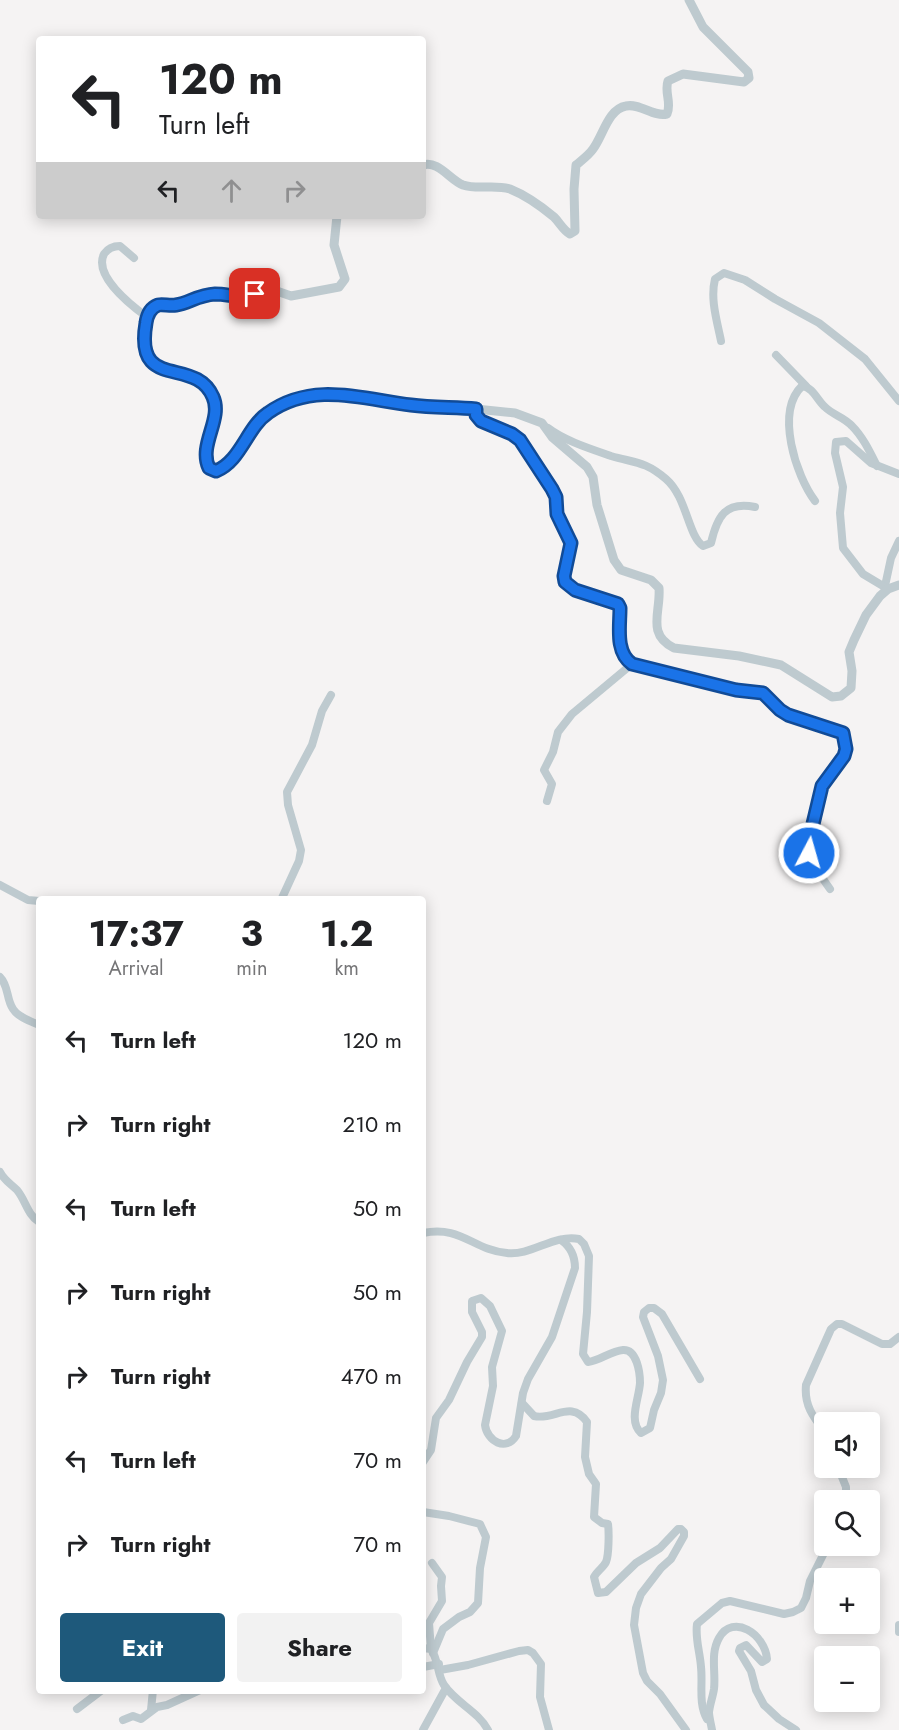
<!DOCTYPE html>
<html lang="en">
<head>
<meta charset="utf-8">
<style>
  :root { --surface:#fff; --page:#f2f2f2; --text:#202124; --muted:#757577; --accent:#1e597b }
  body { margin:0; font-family:Jost,sans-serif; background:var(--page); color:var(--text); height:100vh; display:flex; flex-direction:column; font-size:22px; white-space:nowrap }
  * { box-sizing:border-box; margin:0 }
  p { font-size:20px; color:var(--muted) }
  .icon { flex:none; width:33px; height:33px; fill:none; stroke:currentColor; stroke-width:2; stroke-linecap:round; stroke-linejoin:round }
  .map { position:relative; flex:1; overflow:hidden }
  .panel { position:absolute; left:36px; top:896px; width:390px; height:798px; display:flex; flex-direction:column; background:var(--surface); border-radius:6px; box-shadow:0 3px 15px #0003 }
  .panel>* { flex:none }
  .banner { position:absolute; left:36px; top:36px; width:390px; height:183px; border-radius:6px; box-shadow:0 3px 15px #0003; background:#fff; color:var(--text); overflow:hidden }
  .tools { position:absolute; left:814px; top:1412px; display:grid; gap:12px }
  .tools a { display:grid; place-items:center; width:66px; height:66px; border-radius:6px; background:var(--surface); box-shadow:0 3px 15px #0003; font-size:30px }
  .pin { position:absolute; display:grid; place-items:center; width:51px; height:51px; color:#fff; margin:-26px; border-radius:12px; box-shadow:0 3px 9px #0006 }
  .me { position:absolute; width:66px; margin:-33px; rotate:6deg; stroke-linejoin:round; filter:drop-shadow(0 0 4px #0008) }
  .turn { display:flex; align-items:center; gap:21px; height:126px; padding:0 24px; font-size:27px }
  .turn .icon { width:78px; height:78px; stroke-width:2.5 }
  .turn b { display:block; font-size:42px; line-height:51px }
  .lanes { display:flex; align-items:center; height:57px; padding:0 24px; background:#0003; justify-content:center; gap:30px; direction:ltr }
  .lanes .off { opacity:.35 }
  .eta { display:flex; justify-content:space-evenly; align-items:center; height:102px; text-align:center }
  .eta b { font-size:36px; font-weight:700; line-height:42px }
  .button { display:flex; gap:12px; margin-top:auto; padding:12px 24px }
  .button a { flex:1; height:69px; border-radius:6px; background:var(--accent); color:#fff; font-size:24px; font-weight:700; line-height:69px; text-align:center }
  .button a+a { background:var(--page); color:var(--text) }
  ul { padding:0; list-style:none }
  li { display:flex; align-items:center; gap:18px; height:84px; padding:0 24px }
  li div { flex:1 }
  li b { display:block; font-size:22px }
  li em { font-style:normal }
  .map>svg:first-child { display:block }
</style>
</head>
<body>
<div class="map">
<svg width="899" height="1730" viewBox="0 0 899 1730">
  <rect width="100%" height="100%" fill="#f5f3f3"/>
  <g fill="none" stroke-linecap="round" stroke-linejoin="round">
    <g stroke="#becacf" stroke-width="8">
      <path d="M134 258 120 246C113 246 108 248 104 254 93 276 132 306 147 317"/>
      <path d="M721 341C717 321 710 299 715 279L724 273 745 280 775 299 819 323 865 359 899 401"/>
      <path d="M776 355 806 386"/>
      <path d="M476 409V415L481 421 502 428 520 440 553 489 556 497 557 514 571 543 564 576C569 598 604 594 618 604L620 608C620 627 615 652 632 664L736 690 763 693 780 710 788 715 840 732 845 736C851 760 828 769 821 789 814 807 812 826 808 845 811 862 820 875 830 889"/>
      <path d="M548 428C565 441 591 449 611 456 635 463 645 461 666 479 687 497 688 536 703 546L711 543C717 517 725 501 755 507"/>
      <path d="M815 501C796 476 775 412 802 386 813 387 817 400 825 407 833 415 844 417 852 426 863 437 870 452 877 466"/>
      <path d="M885 586 891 558 899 541"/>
      <path d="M888 589 863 574 843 548 840 513 843 487 835 453 836 442 846 441 871 463 899 474"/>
      <path d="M547 801 552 784 544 770 553 752 558 732 572 714 632 664"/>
      <path d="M0 885 28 900 39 901"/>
      <path d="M282 898 299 861 301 850 288 805 287 792 312 745 322 711 331 695"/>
      <path d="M0 977C9 986 6 999 13 1009 18 1017 30 1021 39 1025"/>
      <path d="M0 1172C4 1180 11 1184 17 1190 26 1201 27 1214 39 1222"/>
      <path d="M423 1233C461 1225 473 1250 507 1253 531 1256 554 1234 579 1239L584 1244 589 1256 587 1312 583 1354 588 1362C600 1361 610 1351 623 1350 637 1349 640 1373 640 1383 639 1399 628 1421 641 1433L650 1428 654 1410 661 1393 663 1380 658 1356 643 1317 644 1312 649 1308H654L662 1314 700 1379"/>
      <path d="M522 1403 534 1416C554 1421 571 1399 587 1422L585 1457 589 1474 596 1484 594 1517 602 1523 608 1524C609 1531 609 1555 606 1562 603 1568 597 1571 594 1577L598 1593 606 1592 636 1563 660 1548 678 1529H681L684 1532V1536L671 1559 661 1568 641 1594 636 1608 634 1625 643 1673 647 1681 660 1694 686 1730"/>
      <path d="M825 1432C813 1417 804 1405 806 1385L831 1329 837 1324H842L882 1344H890L899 1337"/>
      <path d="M423 1462 431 1450 436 1418 449 1400 467 1362 482 1337V1332L472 1312V1301L481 1298 490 1306 502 1331 492 1367 493 1386 485 1425C487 1441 506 1452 516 1436L523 1393 528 1379 552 1337 575 1268C575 1256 571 1247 561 1240"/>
      <path d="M838 1467 846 1487V1500"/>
      <path d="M423 1512 449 1516 480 1524 486 1537 480 1568 478 1603 470 1612 459 1617 443 1629 433 1653"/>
      <path d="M899 1625V1632"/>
      <path d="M423 1648 431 1649C439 1661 437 1674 444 1685 456 1703 478 1711 488 1730"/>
      <path d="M431 1649 429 1623 442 1601 441 1586 442 1577 432 1563"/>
      <path d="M423 1667 439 1664"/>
      <path d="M440 1670 468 1665 519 1651 528 1650 533 1653 541 1664 540 1697 549 1730"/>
      <path d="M77 1709 102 1690"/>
      <path d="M151 1710 153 1690"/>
      <path d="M707 1719C698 1703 703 1684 701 1667 700 1652 695 1639 697 1624L722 1603 730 1601 784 1614 793 1612 801 1608 806 1598 810 1581 828 1545"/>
      <path d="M123 1720 133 1716 141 1719 157 1707 167 1705 200 1690"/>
      <path d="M423 1730 446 1688"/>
      <path d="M712 1730C711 1724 709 1717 709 1712 710 1704 713 1696 714 1689 716 1672 710 1654 719 1638 733 1613 765 1634 767 1659L762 1662 746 1645 740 1648 739 1651 751 1671 756 1690 764 1705 779 1719 796 1730"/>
    </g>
    <g stroke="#becacf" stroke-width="9">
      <path d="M423 165C438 160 450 180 463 185 478 190 494 184 510 189 525 195 542 207 554 217 560 223 563 230 570 234L575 231 574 189 576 165C582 160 589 155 593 149 603 136 608 109 626 106 640 103 653 117 667 114 672 103 664 92 668 81L683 74 744 82 749 78 748 72 703 27 689 0"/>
      <path d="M337 216 334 245 345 279 339 287 291 296 271 289 248 297 207 295 176 305 157 306 151 310 147 317 144 347 152 363 157 367 184 374 199 381 214 398V413L206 455 209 468 216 471 227 464 266 414 291 400 310 395 342 394 418 406 476 409 515 413 542 423 552 437 587 467 593 477 597 505 614 560 621 570 651 580 659 588C661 612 646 634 674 648L739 656 781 665 832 697 841 696 851 688 852 671 849 652 854 640 866 615 880 596 888 589 899 585"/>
    </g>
  </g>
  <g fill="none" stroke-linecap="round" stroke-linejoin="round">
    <defs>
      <path id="route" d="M255 294C241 300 230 294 215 294 198 295 189 303 176 305 170 306 163 304 158 305 150 308 147 316 146 323 134 393 195 355 213 397 223 419 198 445 209 468L216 471C241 461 247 427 268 413 313 381 362 399 411 405 433 408 455 407 476 409V415L481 421 512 434 520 440 552 489 556 497 557 514 571 543 564 576 565 582 575 590 618 604 620 608C620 627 615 652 632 664L736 690 763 693 780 710 788 715 843 733 846 749 844 756 822 786 808 845 809 853"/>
    </defs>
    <use href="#route" stroke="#114b97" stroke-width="15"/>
    <use href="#route" stroke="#1a73e8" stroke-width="10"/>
  </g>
</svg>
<div class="tools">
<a><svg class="icon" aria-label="sound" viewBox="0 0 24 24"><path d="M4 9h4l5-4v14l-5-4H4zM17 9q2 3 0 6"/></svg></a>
<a><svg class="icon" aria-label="search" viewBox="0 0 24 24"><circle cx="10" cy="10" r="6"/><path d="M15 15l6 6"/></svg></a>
<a>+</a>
<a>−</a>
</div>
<div class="pin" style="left:255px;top:294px;background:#d93025"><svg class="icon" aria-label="arrive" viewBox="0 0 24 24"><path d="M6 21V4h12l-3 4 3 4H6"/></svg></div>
<svg class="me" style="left:809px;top:853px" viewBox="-20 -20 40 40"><circle r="17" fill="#1a73e8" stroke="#fff" stroke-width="3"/><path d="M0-11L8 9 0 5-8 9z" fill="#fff"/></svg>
<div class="banner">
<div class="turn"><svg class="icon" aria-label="left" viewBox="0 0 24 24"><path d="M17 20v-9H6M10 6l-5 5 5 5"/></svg><div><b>120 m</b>Turn left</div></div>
<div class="lanes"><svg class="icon" aria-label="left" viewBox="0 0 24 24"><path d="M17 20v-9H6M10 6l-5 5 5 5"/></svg><svg class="icon off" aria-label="ahead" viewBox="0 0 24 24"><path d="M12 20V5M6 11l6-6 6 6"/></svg><svg class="icon off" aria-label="right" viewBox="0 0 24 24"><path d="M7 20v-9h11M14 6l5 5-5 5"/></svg></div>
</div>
<section class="panel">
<div class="eta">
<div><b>17:37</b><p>Arrival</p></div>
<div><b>3</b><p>min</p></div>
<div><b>1.2</b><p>km</p></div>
</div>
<ul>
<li><svg class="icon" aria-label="left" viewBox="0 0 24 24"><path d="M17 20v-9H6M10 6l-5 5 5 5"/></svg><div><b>Turn left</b></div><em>120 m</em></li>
<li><svg class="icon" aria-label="right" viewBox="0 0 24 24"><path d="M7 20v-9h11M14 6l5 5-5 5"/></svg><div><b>Turn right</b></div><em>210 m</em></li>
<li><svg class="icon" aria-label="left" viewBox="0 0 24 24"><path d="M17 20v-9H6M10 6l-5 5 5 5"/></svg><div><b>Turn left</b></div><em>50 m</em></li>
<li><svg class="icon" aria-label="right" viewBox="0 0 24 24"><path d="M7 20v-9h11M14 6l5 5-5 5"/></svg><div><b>Turn right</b></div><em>50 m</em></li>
<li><svg class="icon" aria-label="right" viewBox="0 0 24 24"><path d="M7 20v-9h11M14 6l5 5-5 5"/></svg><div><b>Turn right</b></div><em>470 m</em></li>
<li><svg class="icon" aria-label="left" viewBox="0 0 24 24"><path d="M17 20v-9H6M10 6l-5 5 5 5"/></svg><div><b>Turn left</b></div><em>70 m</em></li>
<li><svg class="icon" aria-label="right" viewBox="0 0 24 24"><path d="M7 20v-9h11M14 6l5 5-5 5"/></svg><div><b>Turn right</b></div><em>70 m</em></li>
</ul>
<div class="button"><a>Exit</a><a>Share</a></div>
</section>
</div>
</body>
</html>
